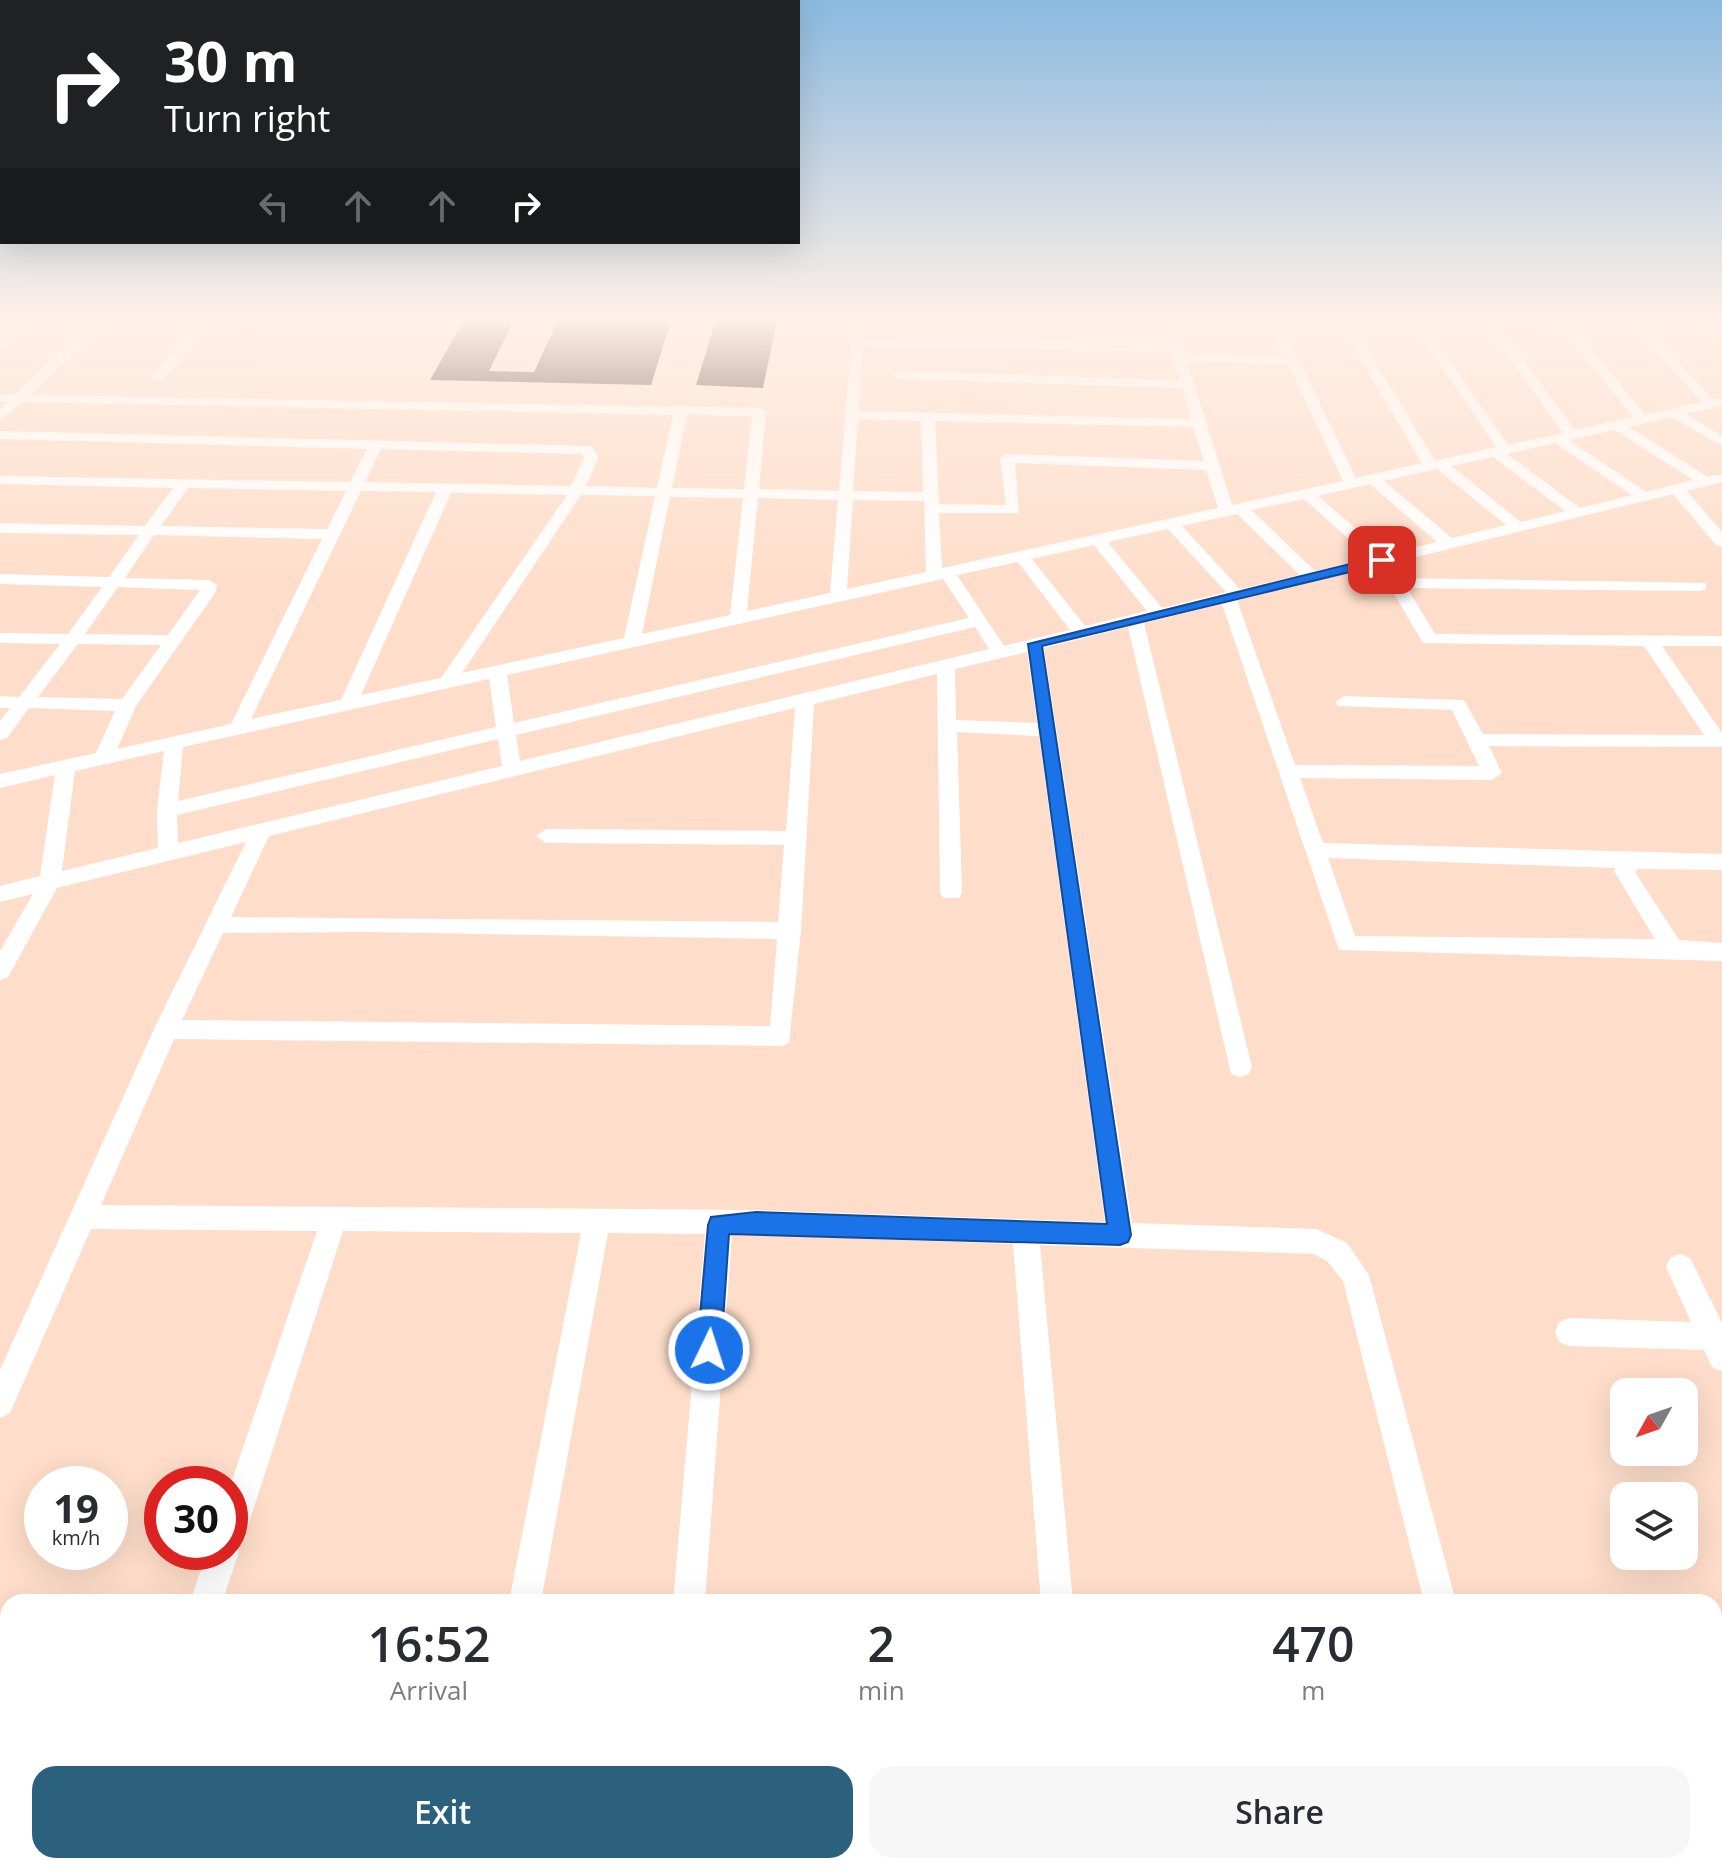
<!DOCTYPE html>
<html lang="en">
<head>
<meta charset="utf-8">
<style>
  :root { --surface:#fff; --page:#f7f7f7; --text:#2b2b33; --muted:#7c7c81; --accent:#2c617d }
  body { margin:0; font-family:"Open Sans",sans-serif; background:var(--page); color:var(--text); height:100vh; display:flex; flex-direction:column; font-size:30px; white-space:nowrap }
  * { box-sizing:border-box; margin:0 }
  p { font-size:26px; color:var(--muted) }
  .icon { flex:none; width:44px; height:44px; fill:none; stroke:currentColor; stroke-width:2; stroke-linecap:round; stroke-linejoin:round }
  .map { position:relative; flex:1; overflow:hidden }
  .panel { position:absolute; left:0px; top:1594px; width:1722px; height:280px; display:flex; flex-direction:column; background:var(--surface); border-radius:24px 24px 0 0; box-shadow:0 8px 32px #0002 }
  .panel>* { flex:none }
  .guide { position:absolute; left:0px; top:0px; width:800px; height:244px; box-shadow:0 8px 32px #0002; background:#202124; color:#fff; overflow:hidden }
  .needle { width:52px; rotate:230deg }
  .fabs { position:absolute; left:1610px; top:1378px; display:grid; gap:16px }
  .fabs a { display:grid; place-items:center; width:88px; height:88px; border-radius:16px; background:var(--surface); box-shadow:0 8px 32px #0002; font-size:40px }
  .speed { position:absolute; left:24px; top:1466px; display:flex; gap:16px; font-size:40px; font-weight:700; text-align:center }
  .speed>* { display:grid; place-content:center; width:104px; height:104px; border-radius:50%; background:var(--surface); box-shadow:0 8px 32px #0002; line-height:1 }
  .speed small { font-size:20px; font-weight:400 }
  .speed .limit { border:12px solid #d22; background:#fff; color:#111 }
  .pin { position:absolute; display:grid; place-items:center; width:68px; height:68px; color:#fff; margin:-34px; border-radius:16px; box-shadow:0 4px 12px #0006 }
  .me { position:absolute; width:88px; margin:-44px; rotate:4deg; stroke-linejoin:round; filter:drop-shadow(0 0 6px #0008) }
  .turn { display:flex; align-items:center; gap:28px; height:168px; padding:0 32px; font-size:36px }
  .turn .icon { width:104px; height:104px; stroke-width:2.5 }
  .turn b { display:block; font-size:56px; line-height:68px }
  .lanes { display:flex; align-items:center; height:76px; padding:0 32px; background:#0003; justify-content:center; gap:40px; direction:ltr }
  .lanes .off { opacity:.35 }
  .eta { display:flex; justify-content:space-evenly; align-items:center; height:136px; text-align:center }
  .eta b { font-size:48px; font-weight:600; line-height:56px }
  .primary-button { display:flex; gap:16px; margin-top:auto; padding:16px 32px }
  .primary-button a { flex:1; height:92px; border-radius:24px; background:var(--accent); color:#fff; font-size:32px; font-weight:600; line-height:92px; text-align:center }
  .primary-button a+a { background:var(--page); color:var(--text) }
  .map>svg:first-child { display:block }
</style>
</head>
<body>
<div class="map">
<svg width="1722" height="1874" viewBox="0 0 1722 1874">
  <rect width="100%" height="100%" fill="#fedeca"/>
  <g fill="#483020">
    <path d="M464 320H514L489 371 534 372 558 320H671L651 385 430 380Z"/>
    <path d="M716 320H777L763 388 696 385Z"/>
  </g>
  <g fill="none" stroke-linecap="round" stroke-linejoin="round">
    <g fill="#fff" fill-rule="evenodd">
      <path d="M22 320H36L0 350V340Z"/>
      <path d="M94 320H108L31 395 759 408 766 412 759 489 839 491 853 320H865L864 338 1169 344 1167 337 1173 333 1179 337 1184 353 1284 356 1272 331 1170 329 1164 325 1170 321 1269 324 1267 320H1279L1281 324 1341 325 1340 320H1350L1353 326 1415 327 1410 320H1422L1508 445 1563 433 1482 320H1495L1575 430 1633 417 1555 320H1568L1645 415 1702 402 1626 320H1639L1714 400 1722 398V406L1686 414 1722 436V446L1671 417 1629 427 1708 477 1722 474V482L1687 491 1722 532V547L1716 545 1673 494 1392 563 1401 578 1706 583V589L1700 591 1407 588 1435 634 1722 636V646H1662L1722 733V747L1489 746 1502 773 1492 780 1300 778 1323 843 1722 854V870L1638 869 1635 872 1679 940 1722 943V961L1339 950 1222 604 1144 623 1252 1067 1249 1074 1240 1077 1231 1074 1128 627 1044 648 1132 1223 1316 1229 1347 1243 1369 1275 1456 1602H1424L1343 1281 1327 1261 1314 1254 1040 1245 1073 1602H1041L1013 1244 732 1234 705 1602H673L705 1234 608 1233 541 1602H509L581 1233 343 1231 246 1532 241 1543 236 1545 239 1552 222 1602H190L207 1552H230V1486L317 1231 91 1229 10 1413 0 1418V1370L154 1029 246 842 57 888 8 977 0 980V951L33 894 0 902V886L40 876 55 775 0 788V774L96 753 115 711 29 708 7 738 0 740V721L10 708H0V696L19 697 60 644 0 643V633L68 634 102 587 0 584V574L109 577 139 535 0 533V523L145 526 173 488 0 484V476L350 482 367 449 0 439V431L588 446 593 447 598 458 586 486 657 488 673 415 22 402 0 420V409L7 402H0V394H15ZM1285 331 1345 333 1422 463 1356 478ZM1358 333 1420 335 1496 447 1435 461ZM863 346 1171 352 1179 380 899 371 892 375 899 379 1182 388 1191 419 859 411ZM1187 361 1288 364 1343 481 1232 505ZM687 415 752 416 744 489 672 488ZM858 419 921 421 923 492 853 491ZM935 421 1193 427 1204 461 1007 454 1000 458 1006 505 939 504ZM1615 430 1693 480 1646 492 1569 440ZM1555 443 1632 495 1580 508 1507 454ZM381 449 582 454 584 458 571 486 365 482ZM1493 457 1565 511 1521 522 1451 466ZM1015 463 1206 470 1218 508 942 568 939 513H1019ZM1437 469 1506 525 1452 538 1384 481ZM1370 484 1437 542 1385 554 1318 496ZM188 488 346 491 327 529 161 526ZM361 491 436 492 341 700 251 719ZM451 493 567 495 441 678 361 695ZM581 495 655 496 624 638 462 673ZM670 497 743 498 730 615 642 634ZM758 498 838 500 830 593 747 611ZM1304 499 1370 558 1315 571 1251 510ZM853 500 924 501 926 572 847 589ZM1237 514 1300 575 1240 589 1182 526ZM1168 529 1226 592 1162 608 1108 542ZM154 535 322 539 231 724 117 749 136 706 215 593 217 585 209 580 125 578ZM1094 545 1147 611 1085 626 1032 559ZM1018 562 1070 630 1004 646 957 575ZM1378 566 1423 643 1644 646 1704 735 1483 734 1464 700 1344 696 1335 702 1338 706 1452 710 1479 766 1295 765 1237 600ZM943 579 969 618 514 723 507 675ZM118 587 200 590 168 635 85 634ZM975 627 989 649 520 761 516 735ZM78 644 161 645 122 699 38 697ZM1027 652 1037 723 956 720 955 669ZM937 674 940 892 943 898H959L962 892 957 732 1039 736 1105 1222 756 1210 101 1205 174 1039 781 1046 789 1043 801 931 814 704ZM489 679 496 727 178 801 183 747ZM795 708 786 831 546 829 536 836 546 843 784 845 778 922 231 917 269 836ZM498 739 502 766 178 843 177 815ZM164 751 157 810 158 848 62 871 75 771ZM1328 858 1615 868 1614 871 1655 939 1355 936ZM369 932 777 939 770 1026 182 1020 223 933Z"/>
      <path d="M202 320H215L163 380H153V374Z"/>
      <path d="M1067 320H1079L1080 322 1074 326Z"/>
      <path d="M1699 320H1713L1722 329V340Z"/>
      <path d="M1680 1254 1690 1258 1722 1323V1371L1712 1367 1704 1350 1569 1346 1559 1342 1555 1332 1559 1322 1569 1318 1691 1322 1666 1267 1670 1258Z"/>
      <rect x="0" y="1763" width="8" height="36"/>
      <path d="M1491 1866H1527L1529 1874H1493Z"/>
    </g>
  </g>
  <linearGradient id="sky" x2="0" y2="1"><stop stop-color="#8bb9e0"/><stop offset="0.55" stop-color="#fff0e7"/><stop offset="1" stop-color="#fff0e7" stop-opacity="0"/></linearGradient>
  <rect width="1722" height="583" fill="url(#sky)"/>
  <path fill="#1a73e8" stroke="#114b97" stroke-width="2" d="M1382 556 1389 560 1387 563 1042 646 1131 1235 1128 1242 1120 1245 729 1234 721 1350 717 1359 709 1362 700 1359 697 1350 708 1225 711 1217 756 1212 1107 1224 1028 644Z"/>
</svg>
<div class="fabs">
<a><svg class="needle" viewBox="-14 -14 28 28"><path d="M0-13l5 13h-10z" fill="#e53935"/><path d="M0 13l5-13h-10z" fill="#7c7c81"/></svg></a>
<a><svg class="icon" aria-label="layers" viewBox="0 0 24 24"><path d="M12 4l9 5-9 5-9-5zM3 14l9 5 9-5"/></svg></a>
</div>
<div class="speed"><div>19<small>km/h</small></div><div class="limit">30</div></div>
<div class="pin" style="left:1382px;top:560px;background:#d93025"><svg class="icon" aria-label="arrive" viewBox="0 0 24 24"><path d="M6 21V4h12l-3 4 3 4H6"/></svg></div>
<svg class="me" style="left:709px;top:1350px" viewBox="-20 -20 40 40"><circle r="17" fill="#1a73e8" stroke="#fff" stroke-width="3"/><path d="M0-11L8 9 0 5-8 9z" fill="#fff"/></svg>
<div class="guide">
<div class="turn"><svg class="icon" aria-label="right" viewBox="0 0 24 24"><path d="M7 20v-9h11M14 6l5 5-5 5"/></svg><div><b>30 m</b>Turn right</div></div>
<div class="lanes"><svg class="icon off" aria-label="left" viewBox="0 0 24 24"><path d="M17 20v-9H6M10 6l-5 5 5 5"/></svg><svg class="icon off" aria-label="ahead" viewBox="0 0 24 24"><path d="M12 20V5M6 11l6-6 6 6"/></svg><svg class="icon off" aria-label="ahead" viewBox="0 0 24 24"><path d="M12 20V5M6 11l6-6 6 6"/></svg><svg class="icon" aria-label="right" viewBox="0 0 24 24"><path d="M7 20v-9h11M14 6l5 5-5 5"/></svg></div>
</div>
<section class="panel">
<div class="eta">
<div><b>16:52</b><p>Arrival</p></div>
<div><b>2</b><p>min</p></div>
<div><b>470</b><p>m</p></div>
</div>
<div class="primary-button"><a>Exit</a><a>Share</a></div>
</section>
</div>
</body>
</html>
